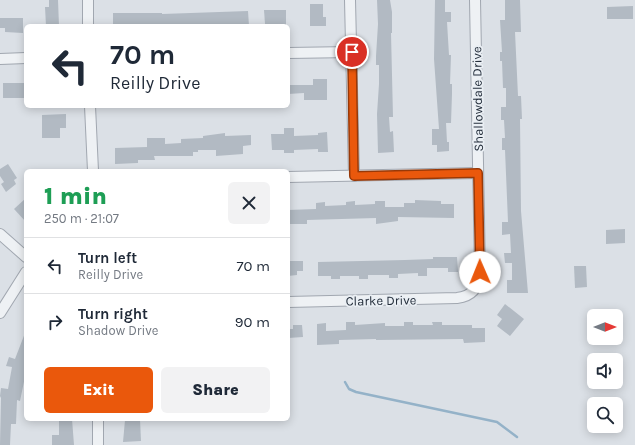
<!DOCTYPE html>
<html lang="en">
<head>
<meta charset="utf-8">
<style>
  :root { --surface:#fff; --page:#f2f2f3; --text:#1f2937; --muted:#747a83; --line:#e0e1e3; --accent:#ea580c }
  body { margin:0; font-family:Karla,sans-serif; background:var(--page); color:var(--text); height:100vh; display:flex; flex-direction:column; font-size:15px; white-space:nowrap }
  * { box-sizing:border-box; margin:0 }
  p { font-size:13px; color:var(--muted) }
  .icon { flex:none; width:22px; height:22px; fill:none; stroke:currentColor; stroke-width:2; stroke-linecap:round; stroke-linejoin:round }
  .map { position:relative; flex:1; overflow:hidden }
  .sheet { position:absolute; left:24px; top:169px; width:266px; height:252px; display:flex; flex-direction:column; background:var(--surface); border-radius:6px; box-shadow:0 2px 10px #0003 }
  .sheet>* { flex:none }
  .guide { position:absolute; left:24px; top:24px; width:266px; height:84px; border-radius:6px; box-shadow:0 2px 10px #0003; background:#fff; color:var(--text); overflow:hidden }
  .needle { width:26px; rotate:90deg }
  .buttons { position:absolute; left:587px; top:309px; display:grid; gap:8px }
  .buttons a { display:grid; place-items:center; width:36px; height:36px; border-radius:6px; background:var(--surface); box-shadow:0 2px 10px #0003; font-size:20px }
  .pin { position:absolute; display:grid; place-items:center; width:34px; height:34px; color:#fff; margin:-17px; border:2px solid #fff; border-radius:50%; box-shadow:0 1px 4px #0007 }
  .me { position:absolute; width:44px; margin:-22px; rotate:359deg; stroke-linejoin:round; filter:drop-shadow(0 0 3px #0008) }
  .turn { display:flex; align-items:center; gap:14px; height:84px; padding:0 20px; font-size:18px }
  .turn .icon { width:52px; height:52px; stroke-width:2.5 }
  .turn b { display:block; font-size:28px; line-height:34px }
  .round { display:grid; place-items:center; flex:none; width:42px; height:42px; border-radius:6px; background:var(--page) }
  .head { display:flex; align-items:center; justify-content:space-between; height:68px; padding:0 20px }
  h1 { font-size:24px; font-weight:800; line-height:30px; color:#1e9e55 }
  .cta { display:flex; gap:8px; margin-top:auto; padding:8px 20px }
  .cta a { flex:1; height:46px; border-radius:6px; background:var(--accent); color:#fff; font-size:16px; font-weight:800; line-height:46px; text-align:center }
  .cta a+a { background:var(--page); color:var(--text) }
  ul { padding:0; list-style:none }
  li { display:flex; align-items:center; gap:12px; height:56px; padding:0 20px; border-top:1px solid var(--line) }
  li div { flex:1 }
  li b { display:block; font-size:15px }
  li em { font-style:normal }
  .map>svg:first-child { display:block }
</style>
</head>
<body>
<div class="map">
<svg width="635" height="445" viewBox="0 0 635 445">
  <rect width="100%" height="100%" fill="#dbe0e6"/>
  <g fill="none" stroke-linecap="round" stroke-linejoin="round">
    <path stroke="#94b2c8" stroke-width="2.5" d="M345 382 349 389 356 392 497 422 517 437"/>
  </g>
  <g fill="#b2bac3">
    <path d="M49 0H58L59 26H46L45 7H49Z"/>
    <path d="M377 0H390L392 12V33H391L393 117H389L390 132 393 131 394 152 378 153 377 114 379 84V65H376V56L378 24Z"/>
    <path d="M435 0H445V12H451V22H447L449 55H451L450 84H452V94L451 123H446L447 142H449V151L437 152V145H432V129H439L434 59Z"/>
    <path d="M505 0H520L521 32H515L518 96H521L522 119H520L521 211 528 293H507V280H512V263H505L504 253H511L510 234 502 235V222H508L505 150H502V138H505L504 120H501V107H506V88H503L502 61H500V52H502L500 20H505Z"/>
    <path d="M310 4H323V17H326V26H310Z"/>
    <path d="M633 6V19H607V7Z"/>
    <path d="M264 10H286V26L265 24Z"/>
    <path d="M248 11 249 26H113V13H162V14Z"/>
    <path d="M0 18H23V33L5 32V28H0Z"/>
    <path d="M313 79H327V100H304V93L288 94V85H313Z"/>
    <rect x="3" y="83" width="22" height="15"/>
    <path d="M66 114V128H60V138H42V115Z"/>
    <path d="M284 128H294V136L318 135V133L327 132 328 152H318V149L294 150V153H284V150H272L271 134H284Z"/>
    <path d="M225 133V136L251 135V145L243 146V154L216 156V150H198V152H193V156H154L155 160H138V163L115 164V148L147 147V138H165V144L181 143V139L203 138V136Z"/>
    <path d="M8 164 17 178 14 180 16 184 6 192 1 184 4 182 0 176V169Z"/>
    <path d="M26 198V222L14 209Z"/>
    <path d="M415 200 441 201V204H454V218L398 217V221L376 224V218L307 220V224H288V210L316 209V203L325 202V206L346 205V202L355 201V205L375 204V201H385V207H404V203H415Z"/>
    <path d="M625 229V243L606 244V230Z"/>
    <path d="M433 257H457L458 272H448V268H427V276H418V273L398 274V278H389V275H368V279H359V276H340V279H331V276H318V262L405 260 433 259Z"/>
    <path d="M288 261H303V271H297V275L288 276Z"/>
    <path d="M574 266H586L587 287 575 288Z"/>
    <path d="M505 304 524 319 510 336 497 326 502 319 497 315Z"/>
    <path d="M346 322H355V325L385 323V326H404V322H413V325H433L432 322H442V325H472V328H485V342L464 343 463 339 376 340V339L339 340V344L317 345V324L326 323V331L346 330Z"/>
    <path d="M293 325H302L303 337 288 338V329H293Z"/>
    <path d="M25 333 26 372 20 401 17 400 16 424H11L10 445H0L1 398 0 396 1 388 8 389 12 367 6 366 9 357 15 359Z"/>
    <path d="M59 419H72L74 445H52V435H59Z"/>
    <path d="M140 419 141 441 123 442 125 420Z"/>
  </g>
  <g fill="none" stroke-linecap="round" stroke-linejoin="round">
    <defs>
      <g id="street">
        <path d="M88 0V26"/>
        <path d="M350 0 354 176"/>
        <path d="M288 53 352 52"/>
        <path d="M0 59 26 58"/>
        <path d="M90 106 93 171"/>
        <path d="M288 177 478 173"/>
        <path d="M0 234 26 257"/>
        <path d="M288 302 457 298C473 296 479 287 480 272L475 0"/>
        <path d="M0 313 26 272"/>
        <path d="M98 419V445"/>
      </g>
    </defs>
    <use href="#street" stroke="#a1a7b0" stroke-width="12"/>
    <use href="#street" stroke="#eef1f4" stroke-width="10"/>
  </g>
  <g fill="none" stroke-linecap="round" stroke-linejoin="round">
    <defs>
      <path id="route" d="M352 52 354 176 478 173 480 272"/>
    </defs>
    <use href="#route" stroke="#983908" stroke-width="10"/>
    <use href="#route" stroke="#ea580c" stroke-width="7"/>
  </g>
  <g text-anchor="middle" stroke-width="3.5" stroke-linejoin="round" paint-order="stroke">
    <g font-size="13" fill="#252f3c" stroke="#eaeff4">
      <text transform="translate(477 99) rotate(-91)" y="5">Shallowdale Drive</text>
      <text transform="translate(381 300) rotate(-1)" y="5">Clarke Drive</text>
    </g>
  </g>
</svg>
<div class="buttons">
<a><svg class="needle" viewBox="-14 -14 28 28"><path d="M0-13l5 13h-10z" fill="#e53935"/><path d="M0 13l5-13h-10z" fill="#747a83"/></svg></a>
<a><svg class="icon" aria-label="sound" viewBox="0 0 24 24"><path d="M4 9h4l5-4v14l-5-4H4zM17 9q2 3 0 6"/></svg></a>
<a><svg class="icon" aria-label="search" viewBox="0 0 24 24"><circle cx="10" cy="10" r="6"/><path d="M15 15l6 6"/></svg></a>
</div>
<div class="pin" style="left:352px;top:52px;background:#d93025"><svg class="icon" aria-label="arrive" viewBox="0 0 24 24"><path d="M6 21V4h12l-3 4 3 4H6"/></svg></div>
<svg class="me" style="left:480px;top:272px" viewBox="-20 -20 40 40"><circle r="19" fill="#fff"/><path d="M0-13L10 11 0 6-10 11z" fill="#ea580c"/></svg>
<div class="guide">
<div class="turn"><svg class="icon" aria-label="left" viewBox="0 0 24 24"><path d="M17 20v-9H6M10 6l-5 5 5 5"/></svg><div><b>70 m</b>Reilly Drive</div></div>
</div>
<section class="sheet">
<div class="head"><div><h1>1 min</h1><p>250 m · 21:07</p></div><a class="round"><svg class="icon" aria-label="close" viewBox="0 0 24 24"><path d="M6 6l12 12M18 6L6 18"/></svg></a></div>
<ul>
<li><svg class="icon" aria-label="left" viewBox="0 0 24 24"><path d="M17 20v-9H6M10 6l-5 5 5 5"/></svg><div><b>Turn left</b><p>Reilly Drive</p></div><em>70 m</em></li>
<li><svg class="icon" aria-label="right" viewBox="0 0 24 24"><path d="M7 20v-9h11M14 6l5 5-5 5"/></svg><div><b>Turn right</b><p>Shadow Drive</p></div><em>90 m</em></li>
</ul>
<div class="cta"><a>Exit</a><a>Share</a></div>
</section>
</div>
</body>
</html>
